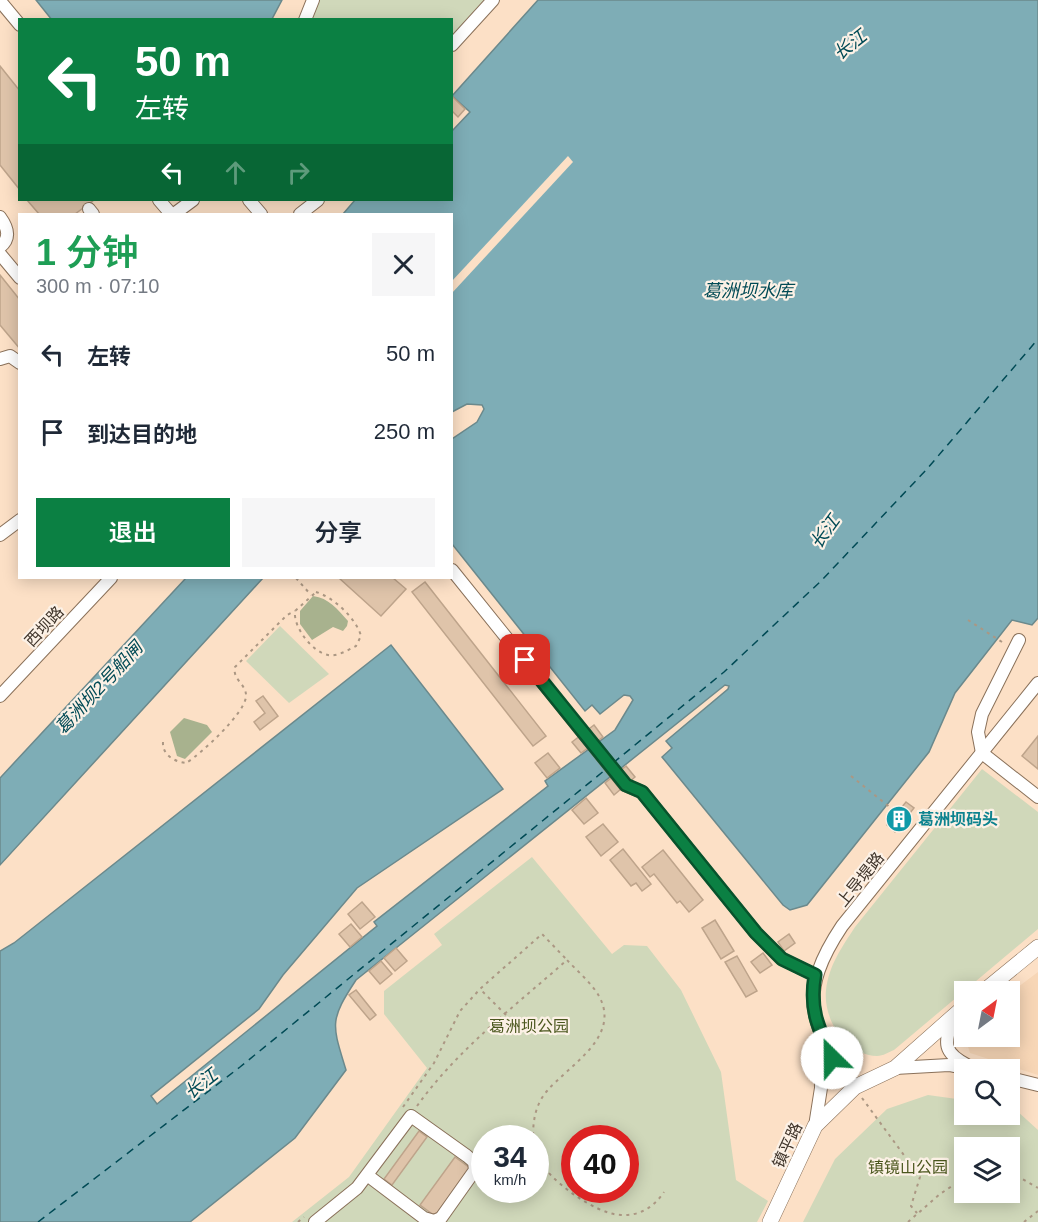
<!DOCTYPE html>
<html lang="zh">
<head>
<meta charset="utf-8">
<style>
  :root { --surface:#fff; --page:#f6f6f7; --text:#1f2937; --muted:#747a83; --accent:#0b8043 }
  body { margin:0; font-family:Arial,"Noto Sans SC",sans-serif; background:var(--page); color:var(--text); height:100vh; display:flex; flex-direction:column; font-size:22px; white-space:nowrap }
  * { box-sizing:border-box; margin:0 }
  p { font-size:20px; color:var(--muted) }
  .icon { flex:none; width:33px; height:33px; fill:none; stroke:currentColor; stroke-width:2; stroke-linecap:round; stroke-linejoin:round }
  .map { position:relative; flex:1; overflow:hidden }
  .sheet { position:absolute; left:18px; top:213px; width:435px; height:366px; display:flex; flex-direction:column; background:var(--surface); border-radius:0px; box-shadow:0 3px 15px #0003 }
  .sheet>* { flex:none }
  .banner { position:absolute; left:18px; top:18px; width:435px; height:183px; border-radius:0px; box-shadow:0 3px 15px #0003; background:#0b8043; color:#fff; overflow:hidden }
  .needle { width:39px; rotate:32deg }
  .buttons { position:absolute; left:954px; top:981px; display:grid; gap:12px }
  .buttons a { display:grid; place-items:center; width:66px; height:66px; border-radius:0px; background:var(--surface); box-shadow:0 3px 15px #0003; font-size:30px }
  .speed { position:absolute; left:471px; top:1125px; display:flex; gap:12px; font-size:30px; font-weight:700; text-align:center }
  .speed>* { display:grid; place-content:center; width:78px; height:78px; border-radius:50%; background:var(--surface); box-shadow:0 3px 15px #0003; line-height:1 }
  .speed small { font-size:15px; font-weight:400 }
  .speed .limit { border:9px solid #d22; background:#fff; color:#111 }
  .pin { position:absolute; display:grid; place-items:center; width:51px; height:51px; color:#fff; margin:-26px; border-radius:12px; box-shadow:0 3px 9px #0006 }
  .me { position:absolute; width:66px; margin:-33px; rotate:337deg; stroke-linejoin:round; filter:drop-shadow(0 0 4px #0008) }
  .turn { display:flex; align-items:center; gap:21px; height:126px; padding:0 18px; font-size:27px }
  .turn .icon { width:78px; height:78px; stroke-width:2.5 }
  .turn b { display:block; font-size:42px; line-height:51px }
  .lanes { display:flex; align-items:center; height:57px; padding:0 18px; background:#0003; justify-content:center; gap:30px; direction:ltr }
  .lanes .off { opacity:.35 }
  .round { display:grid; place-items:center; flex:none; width:63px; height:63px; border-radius:0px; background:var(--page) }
  .headline { display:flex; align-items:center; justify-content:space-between; height:102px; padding:0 18px }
  h1 { font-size:36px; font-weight:600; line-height:45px; color:#1e9e55 }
  .button { display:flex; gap:12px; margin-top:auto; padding:12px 18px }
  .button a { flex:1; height:69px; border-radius:0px; background:var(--accent); color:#fff; font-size:24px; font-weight:600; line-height:69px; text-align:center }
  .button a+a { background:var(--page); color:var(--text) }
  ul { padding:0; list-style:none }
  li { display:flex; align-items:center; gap:18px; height:78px; padding:0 18px }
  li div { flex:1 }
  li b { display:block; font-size:22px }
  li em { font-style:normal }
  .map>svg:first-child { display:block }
</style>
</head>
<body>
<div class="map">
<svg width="1038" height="1222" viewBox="0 0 1038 1222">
  <rect width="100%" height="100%" fill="#fce0c6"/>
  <path fill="#f7d6b6" d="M1038 972V1075L970 1053 965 1037 1010 1036V993Z"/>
  <g fill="#d0d8ba" fill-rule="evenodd">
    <path d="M317 0H488L452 39V20H310Z"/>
    <path d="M280 626 329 674 289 703 246 661Z"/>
    <path d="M982 769 1038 812V929L894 1050C889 1052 883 1056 877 1056 845 1055 823 1019 826 990 829 965 842 947 855 927Z"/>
    <path d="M532 857 612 954 624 945 647 946 681 990 721 1072 736 1180 768 1201 757 1222H292L349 1177 427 1068 384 1014V991L442 945 434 934ZM484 1138H536V1190H484ZM574 1138H626V1190H574Z"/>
    <path d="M928 1095 964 1100V1114H1010V1108L1015 1109 1038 1130V1222H803L835 1159 887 1109ZM964 1148H1010V1192H964Z"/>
  </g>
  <g fill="#a8b28e">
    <path d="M313 596C329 598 337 609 348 621L347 626 343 631 333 627 312 640 300 624V611Z"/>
    <path d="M184 718 207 725 212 732 185 759 177 756 170 732Z"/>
  </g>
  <g fill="#7eadb6" stroke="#6b898c" stroke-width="1.5">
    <path d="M36 0H282L272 19 52 20Z"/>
    <path d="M538 0H1038V618L1032 625 1012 620 955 693 929 752 807 905 790 910 783 905 662 757 672 748 666 741 728 689 729 686 725 685 356 980C329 1021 332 1024 346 1070L295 1138 190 1222H0V951L14 943 391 645 503 789 357 888 283 975 259 1009 151 1096 157 1104 377 926 374 922 548 786 545 781 615 730 633 700 630 696 624 695 600 714 592 705 585 711 452 544V439L477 422 484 409 482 405 467 404 452 412V214H343L355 200H452V131L470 112 452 96Z"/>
    <path d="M186 578H263L0 865V778Z"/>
  </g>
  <path fill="#fce0c6" d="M568 156 573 162 452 293V281Z"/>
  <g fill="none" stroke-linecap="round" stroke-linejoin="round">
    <g stroke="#004a55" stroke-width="1.5" stroke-dasharray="8 6" stroke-linecap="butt">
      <path d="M613 763 724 672 821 581 927 469 1038 339"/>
      <path d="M38 1222 240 1067 605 770"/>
    </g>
  </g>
  <g fill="#dfc4aa" stroke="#bea48b" stroke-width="1.5">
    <path d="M0 66 20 91V190L0 165Z"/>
    <path d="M452 96 465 109 458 117 452 111Z"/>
    <path d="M27 200H94L75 214H39Z"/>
    <path d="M0 275 20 300V349L0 325Z"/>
    <path d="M339 578H393L406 589 381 616Z"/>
    <path d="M425 582 546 736 533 746 412 592Z"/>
    <path d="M263 696 278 716 260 730 254 722 265 713 256 701Z"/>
    <path d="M594 725 603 737 581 753 572 742Z"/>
    <path d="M1038 736V769L1022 756Z"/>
    <path d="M548 753 560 768 547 778 535 763Z"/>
    <path d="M626 766 635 777 614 795 605 783Z"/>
    <path d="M586 798 598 813 584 824 572 810Z"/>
    <path d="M906 802 914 808 895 832 887 825Z"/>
    <path d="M603 824 618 842 601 856 586 837Z"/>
    <path d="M623 849 651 884 642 891 636 883 631 886 610 860Z"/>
    <path d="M663 850 703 900 689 912 680 901 677 903 654 874 650 877 642 867Z"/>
    <path d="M362 902 375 917 360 929 348 914Z"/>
    <path d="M715 920 734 951 721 959 702 928Z"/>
    <path d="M351 924 362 937 350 947 339 934Z"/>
    <path d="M789 934 795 943 784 951 778 942Z"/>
    <path d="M396 948 407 961 395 971 384 958Z"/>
    <path d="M763 953 772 965 760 973 751 962Z"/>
    <path d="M737 956 757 991 746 997 725 962Z"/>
    <path d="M381 961 392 974 380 984 369 971Z"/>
    <path d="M356 990 376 1015 370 1020 349 995Z"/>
    <path d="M419 1131 427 1137 392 1185 384 1179Z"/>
    <path d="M455 1157 470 1168 435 1216 420 1205Z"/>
  </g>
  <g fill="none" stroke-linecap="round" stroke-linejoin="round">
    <defs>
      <g id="minor">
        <path d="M0 1 20 25"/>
        <path d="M305 20 313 0"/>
        <path d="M452 45 493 0"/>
        <path d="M159 200 171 214"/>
        <path d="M249 200 261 214"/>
        <path d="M89 209 93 214"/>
        <path d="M174 214 193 200"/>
        <path d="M300 214 318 200"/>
        <path d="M0 217C8 228 11 238 0 247"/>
        <path d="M0 254 20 278"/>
        <path d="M0 359 10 356 20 363"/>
        <path d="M0 535 20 520"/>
        <path d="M452 570 625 785 642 792 756 933 782 959 815 975"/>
        <path d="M1019 640 982 714 978 732 982 753 1038 797"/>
        <path d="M0 696 111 578"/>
        <path d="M952 1019C945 1043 942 1052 967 1065"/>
        <path d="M895 1068 949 1065 973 1070"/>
        <path d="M1010 1078 1038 1085"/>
        <path d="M855 1087C807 1026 798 992 842 926L1038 683"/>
        <path d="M815 1126 821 1088 820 1041"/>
        <path d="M315 1222 357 1188 411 1116 467 1156 474 1162 475 1170 441 1218 434 1221 424 1218 367 1175"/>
      </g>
      <g id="major">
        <path d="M983 992 1038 947"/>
        <path d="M770 1222 815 1126 855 1087 895 1068 964 1007"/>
      </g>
    </defs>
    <use href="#minor" stroke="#8a715a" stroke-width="14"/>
    <use href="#major" stroke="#8a715a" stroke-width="16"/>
    <g stroke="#ab9783" stroke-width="2" stroke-dasharray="3 4.5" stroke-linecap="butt">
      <path d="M296 578 311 595"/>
      <path d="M316 592C333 597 356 618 361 636L356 646C348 650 337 657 328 655 312 652 293 627 295 611Z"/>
      <path d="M968 620 1002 642"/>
      <path d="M163 742C162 755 175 762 186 763 201 754 244 714 246 697 247 684 232 680 235 667L287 615 295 611"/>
      <path d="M851 776 897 813"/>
      <path d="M506 1015 480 989 542 934 567 960"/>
      <path d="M862 1098 920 1177 911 1206 917 1213"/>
      <path d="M417 1106C458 1049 515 1006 567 960 577 971 593 984 600 998 620 1038 568 1066 547 1091 535 1105 533 1121 533 1138"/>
      <path d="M403 1107 434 1063 460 1011 480 989"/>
      <path d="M536 1155C546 1178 594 1214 621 1215 640 1216 654 1207 664 1192"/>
      <path d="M1010 1172 1038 1188"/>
      <path d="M298 1222 304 1217"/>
      <path d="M908 1222 940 1194 964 1178"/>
      <path d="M1024 1222 1038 1211"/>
    </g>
    <use href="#minor" stroke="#fff" stroke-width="12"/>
    <use href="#major" stroke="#fff" stroke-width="15"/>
  </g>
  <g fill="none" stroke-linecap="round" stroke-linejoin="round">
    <defs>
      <path id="route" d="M525 660 626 785 642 792 756 933 782 959 815 975C809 1009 818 1027 832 1058"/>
    </defs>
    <use href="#route" stroke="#07532c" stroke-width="15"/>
    <use href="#route" stroke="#0b8043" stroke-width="10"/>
  </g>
  <defs>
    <symbol id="building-disc" viewBox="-11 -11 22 22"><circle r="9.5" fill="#0f9aa8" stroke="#fcf1e6"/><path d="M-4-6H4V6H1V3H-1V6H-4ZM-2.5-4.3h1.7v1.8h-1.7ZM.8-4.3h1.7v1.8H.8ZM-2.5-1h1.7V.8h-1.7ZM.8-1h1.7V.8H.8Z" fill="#fff"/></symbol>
  </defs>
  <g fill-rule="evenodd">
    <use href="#building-disc" x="884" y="804" width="30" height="30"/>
  </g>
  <g text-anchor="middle" stroke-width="4.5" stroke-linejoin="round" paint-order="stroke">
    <g font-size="16" fill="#3f342a" stroke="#fcf1e6">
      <text transform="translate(44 626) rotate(-47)" y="6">西坝路</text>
      <text transform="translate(860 879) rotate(-51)" y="6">上导堤路</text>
      <text transform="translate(787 1145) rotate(-65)" y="6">镇平路</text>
    </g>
    <g font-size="16" font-weight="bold" fill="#0d838f" stroke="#fcf1e6" text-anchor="start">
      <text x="918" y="825">葛洲坝码头</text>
    </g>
    <g font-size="16" fill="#4a561d" stroke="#fcf1e6">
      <text x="529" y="1032">葛洲坝公园</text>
      <text x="908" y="1173">镇镜山公园</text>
    </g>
    <g font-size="18" font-style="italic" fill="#004a55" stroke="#fcf1e6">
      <text transform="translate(850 45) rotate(-38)" y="6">长江</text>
      <text x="748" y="297">葛洲坝水库</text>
      <text transform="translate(825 532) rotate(-54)" y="6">长江</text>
      <text transform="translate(99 688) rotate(-47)" y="6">葛洲坝2号船闸</text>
      <text transform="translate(201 1084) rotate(-38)" y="6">长江</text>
    </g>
  </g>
</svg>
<div class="buttons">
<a><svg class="needle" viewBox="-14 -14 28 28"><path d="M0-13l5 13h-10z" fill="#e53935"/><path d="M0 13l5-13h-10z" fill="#747a83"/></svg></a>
<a><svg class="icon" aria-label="search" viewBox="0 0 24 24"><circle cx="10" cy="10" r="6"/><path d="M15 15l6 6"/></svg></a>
<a><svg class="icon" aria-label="layers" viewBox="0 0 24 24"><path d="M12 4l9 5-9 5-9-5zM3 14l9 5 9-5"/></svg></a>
</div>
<div class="speed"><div>34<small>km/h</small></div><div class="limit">40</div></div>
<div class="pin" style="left:525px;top:660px;background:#d93025"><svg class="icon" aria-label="arrive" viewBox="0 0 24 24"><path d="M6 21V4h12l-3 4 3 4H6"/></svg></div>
<svg class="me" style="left:832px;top:1058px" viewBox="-20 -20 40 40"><circle r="19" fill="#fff"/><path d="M0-13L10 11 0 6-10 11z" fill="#0b8043"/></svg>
<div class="banner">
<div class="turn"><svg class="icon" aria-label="left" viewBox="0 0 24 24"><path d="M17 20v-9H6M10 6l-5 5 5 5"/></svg><div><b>50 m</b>左转</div></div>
<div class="lanes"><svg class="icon" aria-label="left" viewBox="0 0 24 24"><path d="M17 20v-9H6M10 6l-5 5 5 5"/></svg><svg class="icon off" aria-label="ahead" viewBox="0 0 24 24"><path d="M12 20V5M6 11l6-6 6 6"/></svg><svg class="icon off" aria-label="right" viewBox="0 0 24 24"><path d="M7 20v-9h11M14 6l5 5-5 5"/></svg></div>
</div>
<section class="sheet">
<div class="headline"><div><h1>1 分钟</h1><p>300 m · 07:10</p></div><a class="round"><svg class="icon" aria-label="close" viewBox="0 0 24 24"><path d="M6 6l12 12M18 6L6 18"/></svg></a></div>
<ul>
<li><svg class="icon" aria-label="left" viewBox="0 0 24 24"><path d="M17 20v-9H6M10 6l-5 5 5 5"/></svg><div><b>左转</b></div><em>50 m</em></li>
<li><svg class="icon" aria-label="arrive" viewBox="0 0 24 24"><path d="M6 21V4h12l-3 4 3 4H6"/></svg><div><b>到达目的地</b></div><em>250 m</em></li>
</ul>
<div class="button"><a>退出</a><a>分享</a></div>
</section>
</div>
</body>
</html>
